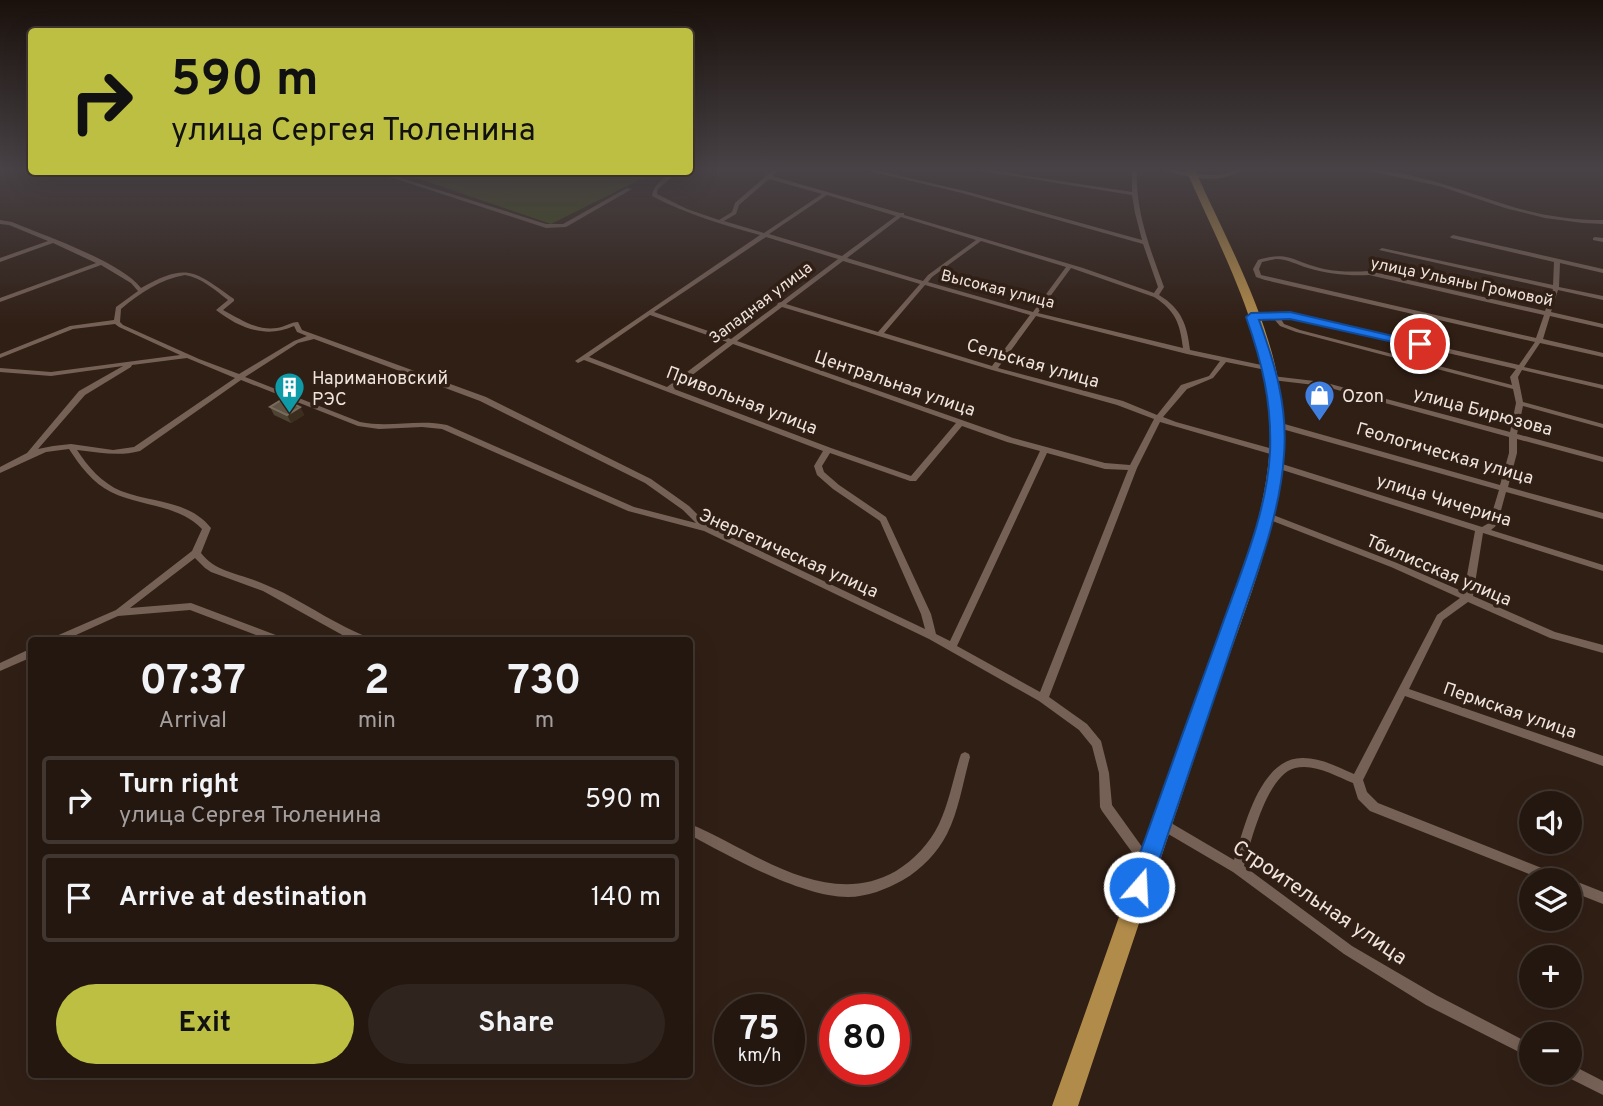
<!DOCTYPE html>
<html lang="en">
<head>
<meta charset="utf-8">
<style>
  :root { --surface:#241710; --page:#30241e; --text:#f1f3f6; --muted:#a39f9f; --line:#413630; --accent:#bdbf43 }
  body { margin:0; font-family:Overpass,sans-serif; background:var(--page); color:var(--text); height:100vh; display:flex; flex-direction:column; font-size:26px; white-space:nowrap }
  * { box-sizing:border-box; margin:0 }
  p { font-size:23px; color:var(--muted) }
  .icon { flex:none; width:38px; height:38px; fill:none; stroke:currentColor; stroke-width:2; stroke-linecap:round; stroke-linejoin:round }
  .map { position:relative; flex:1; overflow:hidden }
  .panel { position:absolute; left:28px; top:637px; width:665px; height:441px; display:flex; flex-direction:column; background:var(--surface); border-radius:7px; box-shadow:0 7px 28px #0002,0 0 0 2px var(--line) }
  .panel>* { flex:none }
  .guide { position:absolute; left:28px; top:28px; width:665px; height:147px; border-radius:7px; box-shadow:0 7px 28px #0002,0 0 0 2px var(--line); background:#bdbf43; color:#111; overflow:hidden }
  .tools { position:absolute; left:1519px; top:791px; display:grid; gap:14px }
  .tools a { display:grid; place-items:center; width:63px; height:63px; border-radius:50%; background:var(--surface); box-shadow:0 7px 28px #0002,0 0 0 2px var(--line); font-size:35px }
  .speed { position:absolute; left:714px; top:994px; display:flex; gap:14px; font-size:35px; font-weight:700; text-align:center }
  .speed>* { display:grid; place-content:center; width:91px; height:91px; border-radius:50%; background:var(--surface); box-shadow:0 7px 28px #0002,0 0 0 2px var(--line); line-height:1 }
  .speed small { font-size:18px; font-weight:400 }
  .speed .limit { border:10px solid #d22; background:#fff; color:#111 }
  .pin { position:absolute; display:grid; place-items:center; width:60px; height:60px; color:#fff; margin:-30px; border:4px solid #fff; border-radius:50%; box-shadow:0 2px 7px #0007 }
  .me { position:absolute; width:77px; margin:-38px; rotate:19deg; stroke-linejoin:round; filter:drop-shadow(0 0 5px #0008) }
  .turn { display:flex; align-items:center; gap:24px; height:147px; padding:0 28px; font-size:32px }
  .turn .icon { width:91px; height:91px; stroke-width:2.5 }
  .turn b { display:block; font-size:49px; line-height:60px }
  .eta { display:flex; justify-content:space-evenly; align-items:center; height:119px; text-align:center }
  .eta b { font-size:42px; font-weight:700; line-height:49px }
  .cta { display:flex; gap:14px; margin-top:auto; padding:14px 28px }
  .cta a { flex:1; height:80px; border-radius:42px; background:var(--accent); color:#111; font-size:28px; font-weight:700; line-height:80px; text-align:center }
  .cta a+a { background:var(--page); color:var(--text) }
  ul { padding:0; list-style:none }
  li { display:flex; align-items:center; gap:21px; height:88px; margin:0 14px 10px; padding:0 14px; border:4px solid var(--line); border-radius:7px }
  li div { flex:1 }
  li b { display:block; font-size:26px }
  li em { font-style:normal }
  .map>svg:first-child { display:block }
</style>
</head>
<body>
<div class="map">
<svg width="1603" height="1106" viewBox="0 0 1603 1106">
  <rect width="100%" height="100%" fill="#301f15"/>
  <path fill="#3f4d11" d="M399 172H655L551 224Z"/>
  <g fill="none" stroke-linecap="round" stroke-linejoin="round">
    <g fill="#766156" fill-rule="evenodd">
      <path d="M773 170H778L772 176 900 213H904V215L1083 268 1154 293 1158 287 1143 244 962 193 865 170H875L965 191 1142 240 1135 213 1132 195 975 170H989L1132 192V170H1137C1135 210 1150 249 1164 287L1159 295C1182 309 1187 325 1190 350L1271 367 1274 369 1271 371 1226 362 1213 378 1187 389 1163 417 1176 422 1280 451 1281 453 1280 455H1274L1160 422 1137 468 1049 697 1087 724 1101 741 1109 773 1112 805 1150 858 1152 862 1150 866 1146 868 1142 866 1102 811 1100 807 1099 773 1092 746 1079 730 1039 701 929 639 704 531 628 511 442 429 422 427 379 429 358 426 241 380 140 451C118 457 99 452 77 450 88 467 102 483 121 491 152 503 189 500 211 528L201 553C214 570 234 573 254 580 264 584 274 588 284 593 312 608 338 625 367 637L369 640H355L346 637 263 591 211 572 205 568 195 558 130 608 191 603 281 637 283 640H269L190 610 118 616 65 640H52L54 637 116 610 192 551 202 529C178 504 141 507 111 492 93 483 80 466 69 449L46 452 0 473V467L27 453 79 391 123 366 51 376 0 372V368L51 372 180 355 119 327 115 324 73 329 0 358V354L70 326 114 320 116 307 138 291 131 283 101 265 0 302V298L96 263 53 243 0 262V258L48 241 9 225 0 224V220L12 222C45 236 120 261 141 288 188 262 194 271 234 299V301L223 310C240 319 257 331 277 328 284 327 291 322 298 322L302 330 486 397 651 479 689 506 710 527 925 629 921 614 880 521 833 489 817 475 814 466 823 451 584 360 578 363 575 361 760 235C723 225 686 214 652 196 653 185 667 173 678 172L658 189 657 194 687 209 719 220 732 212 735 203ZM769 179 822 194 764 233 724 221 736 214 739 205ZM827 195 896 216 842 256 769 234ZM901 217 976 240 928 275 923 281 847 258ZM766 237 838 259 781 302 778 303 777 305 731 339 654 312ZM981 241 1066 267 1033 312 928 282 932 277ZM843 261 920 284 878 332 786 304ZM1071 268 1154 297C1176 311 1180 324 1183 348L1038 313ZM185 275C202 278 215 290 228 300L216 310C239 328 266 339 294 326L297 332 307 336 294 341 239 374 199 359 123 325 120 322 121 309C140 293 161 279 185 275ZM925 285 1030 315 992 366 884 333ZM782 307 992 370 1117 405 1154 419 1130 465 1105 463 1013 438 737 341ZM650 315 727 342 667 387 589 357ZM1036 316 1187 354 1220 361 1209 376 1181 385 1157 415 1123 401 998 368ZM314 339 480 401 645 483 683 510 696 523 634 507 447 425C418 419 389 428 360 422L245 377 298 343ZM733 344 956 423 911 476 831 448 674 389ZM187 358 235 378 134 447 113 450 71 444 53 446 38 449 85 395 131 367 132 365ZM962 426 1007 442 1040 451 950 641 936 634 931 614 886 517 839 485 824 472 822 466 830 453 910 481H916ZM1047 453 1105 469 1128 470 1040 692 957 646Z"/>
      <path d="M1165 170C1181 170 1196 175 1212 175 1224 176 1231 170 1241 170 1221 185 1187 178 1165 170Z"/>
      <path d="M1365 170C1413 170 1462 191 1507 205 1538 215 1570 220 1603 220V224L1583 223 1545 218 1505 208 1439 186Z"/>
      <path d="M375 172H382L546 224H563L627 188 632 189 566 227 546 228Z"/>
      <path d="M1453 235 1603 269V273L1560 263 1559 287 1603 296V300L1558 290 1551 312 1603 324V328L1550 316 1543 339 1603 353V357L1540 343 1524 367 1603 385V389L1522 370 1518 377 1523 402 1603 424V428L1523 406 1517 434 1603 457V462L1517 439V453L1508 487 1603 513V519L1506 492 1497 525 1491 530 1603 565V571L1483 533 1473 596 1555 632 1603 645V653L1550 638 1468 602 1443 620 1409 689 1603 756V766L1405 696 1363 780 1367 792 1378 803 1562 876 1564 880H1544L1370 811 1358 799 1353 783C1336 776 1314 763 1295 768 1267 775 1251 841 1244 866L1352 946 1436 995 1531 1044V1058L1426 1005 1344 954 1233 872 1158 828 1156 824 1158 820 1162 819 1166 820 1234 860C1244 828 1260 757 1303 758 1321 758 1338 767 1354 774L1437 615 1460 598 1391 567 1262 517 1261 515 1262 513H1268L1397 563 1464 592 1475 531 1273 467 1272 465 1276 462 1279 463 1482 527 1489 523 1499 490 1275 427 1274 425 1275 423H1281L1500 485 1509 453V437L1323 386 1272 380 1268 378 1272 376 1323 382 1510 432 1516 403 1513 389 1296 332 1280 326 1274 319H1252L1249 317 1252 315 1307 316 1519 365 1535 342 1265 280 1256 277 1253 269 1258 260C1289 250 1295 263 1324 269 1339 272 1354 272 1369 271L1545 311 1553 289 1379 250 1382 248 1553 285 1554 262 1451 238 1450 237ZM1276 259C1288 259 1297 265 1308 268 1328 274 1348 276 1369 275L1544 315 1536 338 1261 275 1259 269 1262 262ZM1281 319 1307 320 1516 369 1510 377 1512 385 1300 330 1284 324Z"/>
      <path d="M1595 237 1603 238V242L1593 240V238Z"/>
      <path d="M32 648V657L0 671V663Z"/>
      <path d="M965 752 969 754 970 757C963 782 959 810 947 834 937 853 922 869 903 880 887 889 867 897 848 897 801 897 731 857 690 835V824C753 850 826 911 896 871 914 860 930 843 939 824 949 803 953 779 960 757L961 754Z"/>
      <path d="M1570 879 1603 892V904L1570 891V880H1567Z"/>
      <path d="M1570 1064 1603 1081V1095L1565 1076 1564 1073H1570Z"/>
    </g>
    <path fill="#b18b4a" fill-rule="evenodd" d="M1186 170H1195C1230 248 1278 331 1283 418 1289 511 1243 612 1214 699 1169 835 1123 970 1078 1106H1052C1100 972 1147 837 1194 703 1226 614 1274 514 1270 419 1267 332 1220 248 1186 170Z"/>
  </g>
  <path fill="#4f4433" d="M270 407H300L304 415 291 423 274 415Z"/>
  <path fill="#3b2e1f" d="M300 407 304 415 291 423 287 415Z"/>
  <path fill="#605545" stroke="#776b5d" stroke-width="2" d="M283 399 300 407 287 415 270 407Z"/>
  <linearGradient id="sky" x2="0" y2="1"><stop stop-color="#1a110c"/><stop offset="0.52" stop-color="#484246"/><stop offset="1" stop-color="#484246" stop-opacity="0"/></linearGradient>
  <rect width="1603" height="325" fill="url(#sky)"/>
  <path fill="#1a73e8" stroke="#114b97" stroke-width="2" d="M1290 312 1427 344 1420 348 1290 319 1259 320C1275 364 1288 407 1284 455 1280 518 1254 580 1234 640 1206 722 1178 805 1150 887L1147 895 1139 898 1131 895 1128 887C1158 802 1189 716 1220 631 1240 574 1267 513 1270 452 1272 403 1262 362 1246 317L1251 313Z"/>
  <defs>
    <symbol id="building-pin" viewBox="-11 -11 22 30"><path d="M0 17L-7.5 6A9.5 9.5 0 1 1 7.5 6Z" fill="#0f9aa8" stroke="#301f15"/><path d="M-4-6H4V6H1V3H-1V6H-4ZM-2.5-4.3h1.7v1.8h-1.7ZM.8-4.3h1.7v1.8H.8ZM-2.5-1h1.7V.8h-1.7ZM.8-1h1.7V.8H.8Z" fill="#fff"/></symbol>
    <symbol id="shop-pin" viewBox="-11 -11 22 30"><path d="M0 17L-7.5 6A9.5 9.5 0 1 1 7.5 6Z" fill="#3f7fe0" stroke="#301f15"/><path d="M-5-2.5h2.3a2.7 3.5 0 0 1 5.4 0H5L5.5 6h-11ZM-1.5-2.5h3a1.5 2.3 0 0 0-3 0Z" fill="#fff"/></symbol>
  </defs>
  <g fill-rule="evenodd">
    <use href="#building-pin" x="272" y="370" width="35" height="47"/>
    <use href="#shop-pin" x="1302" y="378" width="35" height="47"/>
  </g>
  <g text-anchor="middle" stroke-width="7" stroke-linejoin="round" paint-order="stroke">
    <g font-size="16" fill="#efe3dc" stroke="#301f15">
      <text transform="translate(1462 281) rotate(12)" y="6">улица Ульяны Громовой</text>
      <text transform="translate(998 288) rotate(14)" y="6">Высокая улица</text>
      <text transform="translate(760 302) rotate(-37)" y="6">Западная улица</text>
    </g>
    <g font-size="18" fill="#efe3dc" stroke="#301f15">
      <text transform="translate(1033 363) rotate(16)" y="6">Сельская улица</text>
      <text transform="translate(895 383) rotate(19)" y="6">Центральная улица</text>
      <text transform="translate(742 400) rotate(21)" y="6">Привольная улица</text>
      <text transform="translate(1483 411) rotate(15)" y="6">улица Бирюзова</text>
      <text transform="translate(1445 453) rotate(16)" y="6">Геологическая улица</text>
      <text transform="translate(1444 500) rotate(17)" y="6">улица Чичерина</text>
      <text transform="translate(789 553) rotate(24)" y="6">Энергетическая улица</text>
      <text transform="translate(1439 570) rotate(23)" y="6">Тбилисская улица</text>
      <text transform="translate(1510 710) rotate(19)" y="6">Пермская улица</text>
    </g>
    <g font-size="18" fill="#efe3dc" stroke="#301f15" text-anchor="start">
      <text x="312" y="384">Наримановский<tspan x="312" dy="21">РЭС</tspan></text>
      <text x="1342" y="402">Ozon</text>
    </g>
    <g font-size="21" fill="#efe3dc" stroke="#301f15">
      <text transform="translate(1320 902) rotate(34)" y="7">Строительная улица</text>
    </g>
  </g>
</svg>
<div class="tools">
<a><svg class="icon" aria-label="sound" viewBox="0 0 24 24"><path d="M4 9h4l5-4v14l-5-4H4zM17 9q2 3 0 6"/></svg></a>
<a><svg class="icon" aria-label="layers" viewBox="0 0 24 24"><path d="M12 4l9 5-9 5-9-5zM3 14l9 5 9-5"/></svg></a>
<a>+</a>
<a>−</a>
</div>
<div class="speed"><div>75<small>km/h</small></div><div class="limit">80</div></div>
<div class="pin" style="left:1420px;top:344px;background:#d93025"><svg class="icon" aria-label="arrive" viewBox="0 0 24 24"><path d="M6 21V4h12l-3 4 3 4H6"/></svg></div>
<svg class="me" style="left:1139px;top:887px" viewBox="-20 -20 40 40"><circle r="17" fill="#1a73e8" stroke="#fff" stroke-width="3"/><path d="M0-11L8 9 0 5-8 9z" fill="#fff"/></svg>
<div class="guide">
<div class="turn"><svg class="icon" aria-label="right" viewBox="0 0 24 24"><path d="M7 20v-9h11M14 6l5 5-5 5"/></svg><div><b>590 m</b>улица Сергея Тюленина</div></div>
</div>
<section class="panel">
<div class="eta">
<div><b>07:37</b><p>Arrival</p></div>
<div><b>2</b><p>min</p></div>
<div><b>730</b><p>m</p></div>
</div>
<ul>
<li><svg class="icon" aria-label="right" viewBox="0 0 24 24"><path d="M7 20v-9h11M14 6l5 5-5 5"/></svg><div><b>Turn right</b><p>улица Сергея Тюленина</p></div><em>590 m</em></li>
<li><svg class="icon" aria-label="arrive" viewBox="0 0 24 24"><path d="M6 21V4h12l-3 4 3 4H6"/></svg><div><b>Arrive at destination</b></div><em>140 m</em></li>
</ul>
<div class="cta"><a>Exit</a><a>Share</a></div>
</section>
</div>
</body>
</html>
